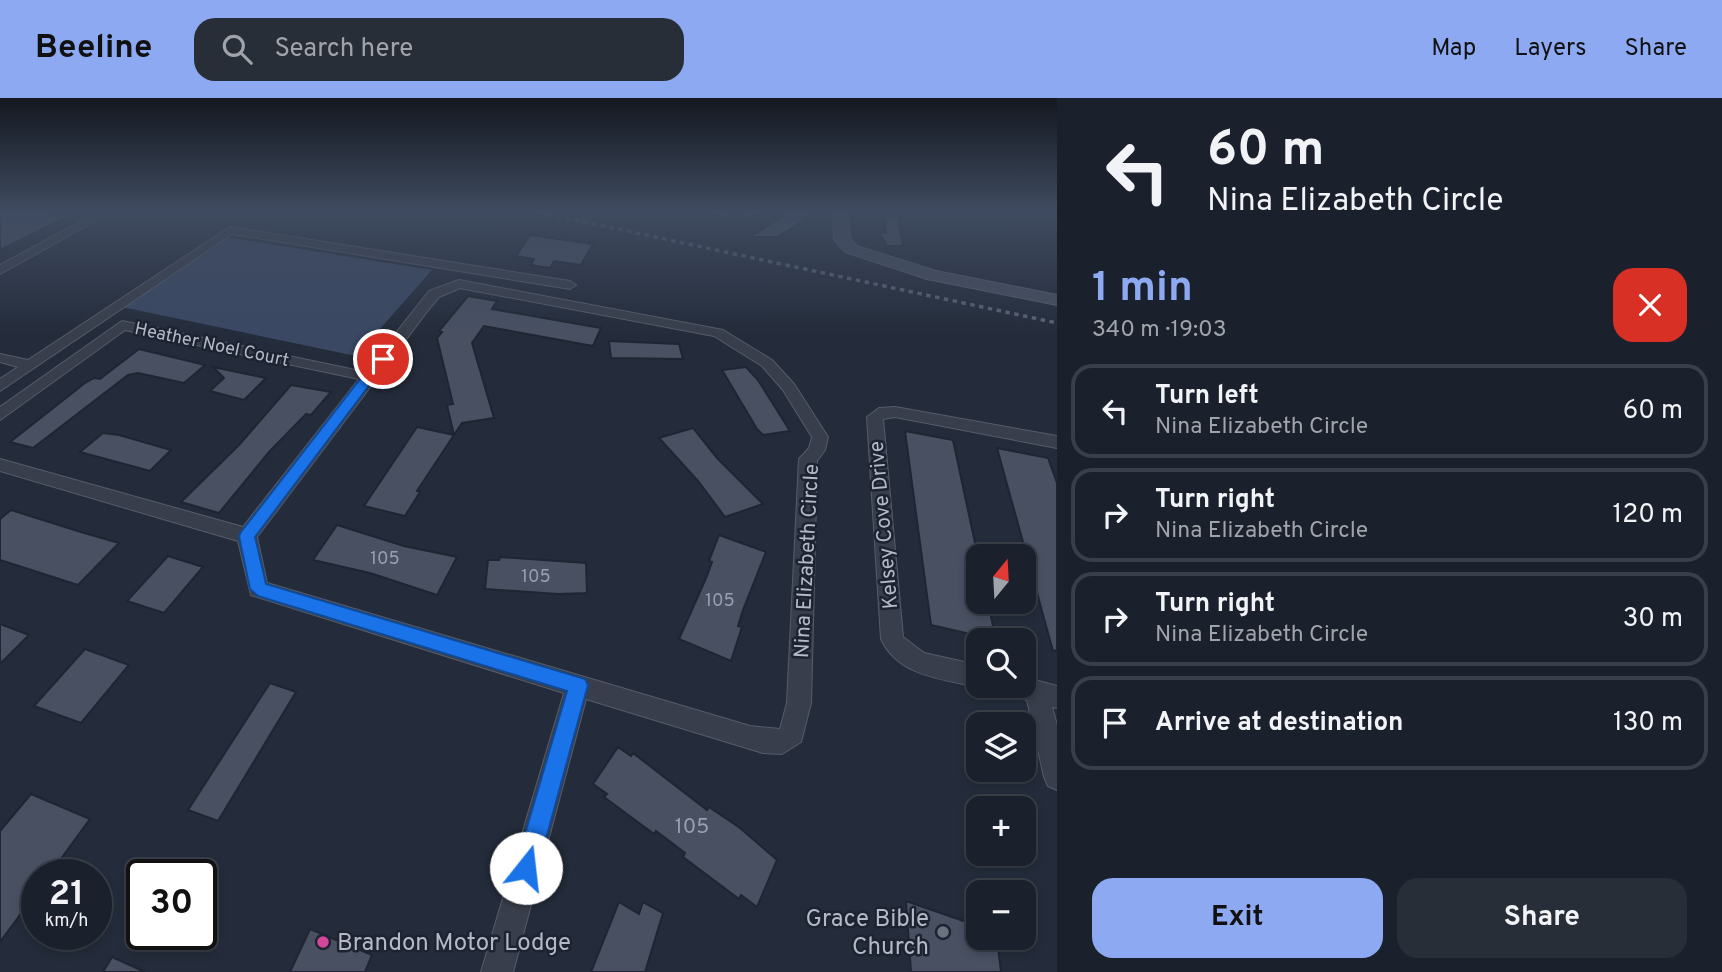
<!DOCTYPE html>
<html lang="en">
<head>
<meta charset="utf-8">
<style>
  :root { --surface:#1b212c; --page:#282e38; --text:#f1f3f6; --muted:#a0a3a9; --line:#393e48; --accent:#8da9f2 }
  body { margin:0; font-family:Overpass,sans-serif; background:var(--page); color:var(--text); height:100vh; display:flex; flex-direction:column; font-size:26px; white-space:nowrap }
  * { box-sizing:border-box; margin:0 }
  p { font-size:23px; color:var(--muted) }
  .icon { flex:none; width:38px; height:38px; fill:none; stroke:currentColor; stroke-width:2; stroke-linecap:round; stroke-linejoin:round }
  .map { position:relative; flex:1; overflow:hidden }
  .panel { display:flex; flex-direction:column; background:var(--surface); width:665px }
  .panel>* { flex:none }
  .hud { background:#1b212c; color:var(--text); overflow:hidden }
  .needle { width:46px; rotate:18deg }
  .buttons { position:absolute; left:966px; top:446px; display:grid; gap:14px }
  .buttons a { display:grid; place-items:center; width:70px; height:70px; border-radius:14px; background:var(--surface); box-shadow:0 4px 10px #0003,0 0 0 2px var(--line); font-size:35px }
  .speed { position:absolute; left:21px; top:761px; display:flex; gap:14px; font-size:35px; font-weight:700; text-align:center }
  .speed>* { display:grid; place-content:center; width:91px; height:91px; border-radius:50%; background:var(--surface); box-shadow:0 4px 10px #0003,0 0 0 2px var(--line); line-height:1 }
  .speed small { font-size:18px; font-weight:400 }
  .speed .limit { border:4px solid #111; border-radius:10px; background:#fff; color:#111 }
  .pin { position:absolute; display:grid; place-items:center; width:60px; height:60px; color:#fff; margin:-30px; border:4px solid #fff; border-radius:50%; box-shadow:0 2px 7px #0007 }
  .me { position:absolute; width:77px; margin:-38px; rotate:16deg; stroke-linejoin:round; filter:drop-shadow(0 0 5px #0008) }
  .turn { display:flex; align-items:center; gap:24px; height:147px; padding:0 35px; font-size:32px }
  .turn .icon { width:91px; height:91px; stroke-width:2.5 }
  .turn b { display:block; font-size:49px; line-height:60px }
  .round { display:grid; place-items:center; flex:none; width:74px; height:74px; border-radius:21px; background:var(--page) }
  .overview { display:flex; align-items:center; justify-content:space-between; height:119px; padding:0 35px }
  h1 { font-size:42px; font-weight:700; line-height:52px; color:var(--accent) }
  .action { display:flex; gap:14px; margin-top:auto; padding:14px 35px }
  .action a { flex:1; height:80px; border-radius:21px; background:var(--accent); color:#111; font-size:28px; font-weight:700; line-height:80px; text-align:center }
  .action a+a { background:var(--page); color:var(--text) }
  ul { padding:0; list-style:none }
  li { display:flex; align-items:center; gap:21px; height:94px; margin:0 14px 10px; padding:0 21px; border:4px solid var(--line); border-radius:21px }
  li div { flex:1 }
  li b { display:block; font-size:26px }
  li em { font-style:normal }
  header { display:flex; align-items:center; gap:42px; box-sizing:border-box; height:98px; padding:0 35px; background:var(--accent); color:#111 }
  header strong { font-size:33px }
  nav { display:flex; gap:38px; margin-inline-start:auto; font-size:24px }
  .search { width:490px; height:63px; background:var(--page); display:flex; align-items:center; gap:18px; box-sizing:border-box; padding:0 24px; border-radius:21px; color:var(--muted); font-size:26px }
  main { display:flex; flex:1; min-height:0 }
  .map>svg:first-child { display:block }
</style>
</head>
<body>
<header>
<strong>Beeline</strong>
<div class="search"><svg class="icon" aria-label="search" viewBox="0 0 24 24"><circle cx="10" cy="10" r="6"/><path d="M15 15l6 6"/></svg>Search here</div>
<nav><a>Map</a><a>Layers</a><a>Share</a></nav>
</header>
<main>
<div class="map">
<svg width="1057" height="874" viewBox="0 0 1057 874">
  <rect width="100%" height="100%" fill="#242c3b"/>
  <path fill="#3a4863" d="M225 139 432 172 356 258 122 209Z"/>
  <g fill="#485062" stroke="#1f2532" stroke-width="2">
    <path d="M0 114H41L69 118 0 152Z"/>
    <path d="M783 114H816L778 139H750L783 118Z"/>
    <path d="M884 117 898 119 903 148H887L879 134 886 135Z"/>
    <path d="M530 137 593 146 581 167 554 163 550 170 531 167 534 161 516 158Z"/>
    <path d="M468 198 497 203 492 211 601 230 593 248 484 228 472 245 494 320 462 325 454 337 447 307 453 306 437 240 442 234 439 233Z"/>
    <path d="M609 243 679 246 683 261 611 260Z"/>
    <path d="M139 251 205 267 184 285 138 275 128 277 33 350 10 344 85 285 94 280 100 281Z"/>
    <path d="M213 269 266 280 244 302 210 293 224 280Z"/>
    <path d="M746 269 758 282 790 333 763 337 757 331 722 272Z"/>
    <path d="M291 287 331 294 311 317 306 316 269 354 219 415 181 404 239 347Z"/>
    <path d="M417 329 454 337 417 393 420 394 405 418 364 408Z"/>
    <path d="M693 330 717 360 763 406 725 419 698 383 659 340Z"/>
    <path d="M905 333 953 342 978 459V504H988L996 542 931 527Z"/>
    <path d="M103 335 119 337 171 352 150 373 80 354Z"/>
    <path d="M997 350 1048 360 1057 385V552L1053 553Z"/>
    <path d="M11 412 81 434 119 445 78 487 0 462V421Z"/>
    <path d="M337 427 404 448 457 459 437 497 370 475 313 462Z"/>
    <path d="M719 437 766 454 743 512 738 528 742 529 731 563 679 541 707 478 712 464 709 463Z"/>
    <path d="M168 458 203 469 164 515 127 503Z"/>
    <path d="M500 459 586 465 587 495 558 496 485 491 488 462H499Z"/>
    <path d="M0 526 29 537 0 566Z"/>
    <path d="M85 551 129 567 81 625 34 608Z"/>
    <path d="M270 585 296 594 218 723 188 712Z"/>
    <path d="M618 649 631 658 633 655 707 712 709 709 740 730 777 762 757 809 741 797 739 801 683 759 685 755 656 733 654 736 604 699 607 696 593 686Z"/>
    <path d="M31 696 90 721 49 777H37V794L0 844V733Z"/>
    <path d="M906 803 978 828V840H997L1001 874H911Z"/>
    <path d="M619 804 639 816 643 804 663 815 645 874H591Z"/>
    <path d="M310 831 372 857 365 874H290Z"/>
    <path d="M112 859 145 874H103Z"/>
  </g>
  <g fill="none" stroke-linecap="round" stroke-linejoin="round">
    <defs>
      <g id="street">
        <path d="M712 114H758L736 120Z"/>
        <path d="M95 116 104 118 0 176V167Z"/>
        <path d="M230 129 570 183 576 187 570 191 232 136 0 293V281L18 269 0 264V256L28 262Z"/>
        <path d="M459 182 723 232 772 262 794 286 828 339 825 352 817 363 811 605 801 644 782 656 763 655 586 601 513 874H481L564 595 251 497 238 443 0 373V361L243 429 359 281 125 232 0 322V309L122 223 365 274 429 193ZM460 190 714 238 762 268 783 292 812 339 809 350 799 361 787 605 780 631 750 628 267 485 257 439 429 211 439 199Z"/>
        <path d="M895 309 1057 338V350L895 319 883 321 903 539 924 555 978 567V589C942 581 898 578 881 541L867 319 879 310Z"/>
        <path d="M1024 579 1057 588V610L1052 609 1057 627V692L1048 688 1044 679 1027 602 1007 596 1003 588H1024Z"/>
      </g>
      <path id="secondary" d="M833 114H847L850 140 857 148 936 173 1057 197V207L927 181 845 154 834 141Z"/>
    </defs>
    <use href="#street" stroke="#565c69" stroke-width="2"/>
    <use href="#secondary" stroke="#565c69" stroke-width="2"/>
    <use href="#street" fill="#383e4b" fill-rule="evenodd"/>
    <use href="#secondary" fill="#464d5e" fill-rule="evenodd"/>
    <path stroke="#5a6172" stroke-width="3.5" stroke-dasharray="4.5 4.5" stroke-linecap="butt" d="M539 114 1057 225"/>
  </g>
  <linearGradient id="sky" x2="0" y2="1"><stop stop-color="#141820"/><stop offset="0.48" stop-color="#3f4b60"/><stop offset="1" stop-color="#3f4b60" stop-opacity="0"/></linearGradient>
  <rect width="1057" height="236" fill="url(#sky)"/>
  <path fill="#1a73e8" stroke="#114b97" stroke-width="2" d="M378 258 389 261 255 439 266 486 585 581 588 587 538 770 535 778 526 781 518 778 515 770 567 593 258 498 250 491 239 438 241 434Z"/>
  <circle fill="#6b7280" stroke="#1d2330" stroke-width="2.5" cx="943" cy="834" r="7"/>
  <circle fill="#d1479c" stroke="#1d2330" stroke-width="2.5" cx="323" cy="844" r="7"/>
  <g text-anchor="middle" stroke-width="5" stroke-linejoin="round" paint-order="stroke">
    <g font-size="18" fill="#b3b9c7" stroke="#1d2330">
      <text transform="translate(212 246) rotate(12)" y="6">Heather Noel Court</text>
    </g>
    <g font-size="18" fill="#989fae">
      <text x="385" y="466">105</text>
      <text x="536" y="484">105</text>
      <text x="720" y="508">105</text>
    </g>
    <g font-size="21" fill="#b3b9c7" stroke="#1d2330">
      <text transform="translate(883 427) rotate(-95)" y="7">Kelsey Cove Drive</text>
      <text transform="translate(806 463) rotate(-87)" y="7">Nina Elizabeth Circle</text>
    </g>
    <g font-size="21" fill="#989fae">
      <text x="692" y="735">105</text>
    </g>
    <g font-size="24" fill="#b3b9c7" stroke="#1d2330" text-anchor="end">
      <text x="929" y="828">Grace Bible<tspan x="929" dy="28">Church</tspan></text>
      <text x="337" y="852" text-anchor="start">Brandon Motor Lodge</text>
    </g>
  </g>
</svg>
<div class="buttons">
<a><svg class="needle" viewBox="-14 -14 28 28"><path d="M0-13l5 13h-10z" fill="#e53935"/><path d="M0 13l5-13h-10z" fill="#a0a3a9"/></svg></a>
<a><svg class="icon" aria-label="search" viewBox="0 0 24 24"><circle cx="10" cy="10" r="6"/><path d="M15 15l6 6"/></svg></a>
<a><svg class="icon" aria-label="layers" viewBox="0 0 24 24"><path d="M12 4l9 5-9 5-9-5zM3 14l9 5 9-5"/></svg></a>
<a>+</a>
<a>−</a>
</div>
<div class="speed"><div>21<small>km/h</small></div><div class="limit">30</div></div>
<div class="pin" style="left:383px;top:261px;background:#d93025"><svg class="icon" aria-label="arrive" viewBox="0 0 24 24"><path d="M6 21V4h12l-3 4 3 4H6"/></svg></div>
<svg class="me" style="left:526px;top:770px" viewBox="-20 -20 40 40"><circle r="19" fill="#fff"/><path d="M0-13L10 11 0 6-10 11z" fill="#1a73e8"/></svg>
</div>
<section class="panel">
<div class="hud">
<div class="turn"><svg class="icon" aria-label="left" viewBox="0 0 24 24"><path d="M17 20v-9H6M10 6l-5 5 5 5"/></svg><div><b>60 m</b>Nina Elizabeth Circle</div></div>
</div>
<div class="overview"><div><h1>1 min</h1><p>340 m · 19:03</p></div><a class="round" style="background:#d93025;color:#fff"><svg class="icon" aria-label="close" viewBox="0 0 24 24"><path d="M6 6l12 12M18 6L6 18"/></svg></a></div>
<ul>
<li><svg class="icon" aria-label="left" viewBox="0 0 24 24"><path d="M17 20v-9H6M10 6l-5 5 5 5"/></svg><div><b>Turn left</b><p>Nina Elizabeth Circle</p></div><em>60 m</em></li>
<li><svg class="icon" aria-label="right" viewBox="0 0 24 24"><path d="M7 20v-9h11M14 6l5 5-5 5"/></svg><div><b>Turn right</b><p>Nina Elizabeth Circle</p></div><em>120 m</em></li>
<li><svg class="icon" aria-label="right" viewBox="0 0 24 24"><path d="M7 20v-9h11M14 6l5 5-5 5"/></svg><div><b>Turn right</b><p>Nina Elizabeth Circle</p></div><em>30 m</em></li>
<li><svg class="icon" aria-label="arrive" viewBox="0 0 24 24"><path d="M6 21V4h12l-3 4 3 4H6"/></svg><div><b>Arrive at destination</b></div><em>130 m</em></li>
</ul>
<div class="action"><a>Exit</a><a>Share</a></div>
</section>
</main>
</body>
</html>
